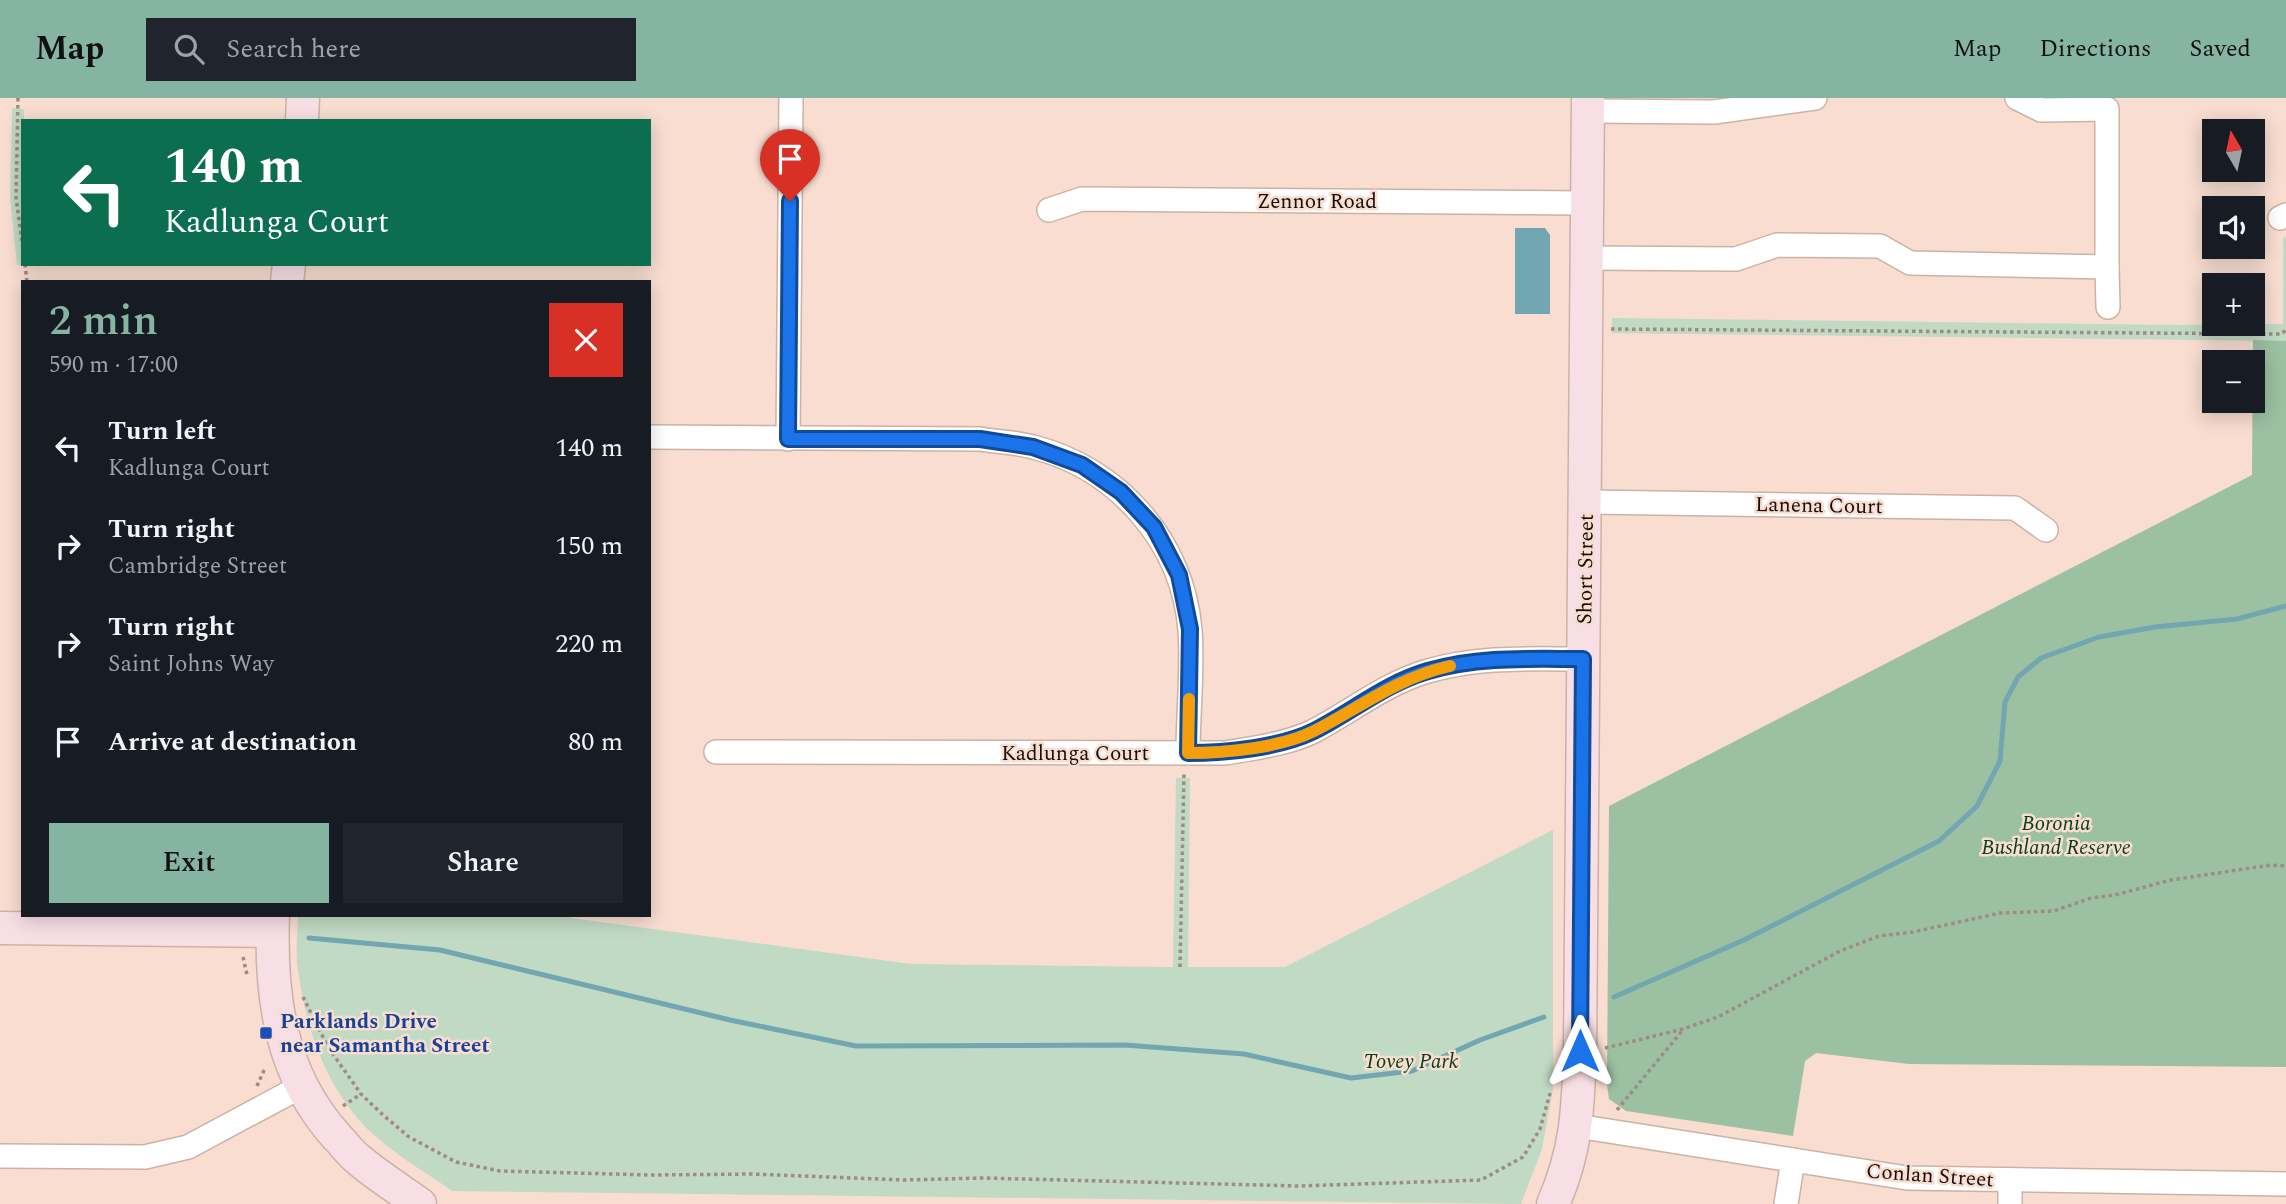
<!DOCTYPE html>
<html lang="en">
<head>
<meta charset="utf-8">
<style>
  :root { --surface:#171b24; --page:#20242c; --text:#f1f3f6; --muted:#9ea1a6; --accent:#85b4a3 }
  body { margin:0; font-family:Spectral,serif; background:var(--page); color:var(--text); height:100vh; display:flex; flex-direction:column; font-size:26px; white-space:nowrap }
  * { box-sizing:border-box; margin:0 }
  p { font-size:23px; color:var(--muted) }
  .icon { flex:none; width:38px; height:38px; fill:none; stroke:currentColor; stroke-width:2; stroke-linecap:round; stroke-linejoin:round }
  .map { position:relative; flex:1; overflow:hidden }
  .panel { position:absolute; left:21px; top:182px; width:630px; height:637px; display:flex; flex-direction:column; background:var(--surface); border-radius:0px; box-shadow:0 4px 18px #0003 }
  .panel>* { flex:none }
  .top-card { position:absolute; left:21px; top:21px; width:630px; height:147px; border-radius:0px; box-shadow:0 4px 18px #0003; background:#0b6e4f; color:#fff; overflow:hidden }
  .needle { width:46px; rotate:351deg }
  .fabs { position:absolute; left:2202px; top:21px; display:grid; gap:14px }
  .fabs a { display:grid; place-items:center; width:63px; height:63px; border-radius:0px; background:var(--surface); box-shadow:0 4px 18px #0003; font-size:35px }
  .pin { position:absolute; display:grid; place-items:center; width:60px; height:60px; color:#fff; margin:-72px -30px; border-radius:50% 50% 50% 0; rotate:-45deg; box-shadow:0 0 7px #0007 }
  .pin .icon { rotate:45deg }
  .me { position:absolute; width:77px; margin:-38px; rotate:0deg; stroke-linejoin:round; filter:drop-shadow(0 0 5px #0008) }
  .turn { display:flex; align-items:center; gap:24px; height:147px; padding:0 28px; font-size:32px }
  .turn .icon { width:91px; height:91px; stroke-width:2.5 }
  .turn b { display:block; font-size:49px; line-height:60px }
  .round { display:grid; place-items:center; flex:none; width:74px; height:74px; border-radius:0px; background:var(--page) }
  .overview { display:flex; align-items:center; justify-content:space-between; height:119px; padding:0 28px }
  h1 { font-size:42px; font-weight:600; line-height:52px; color:var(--accent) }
  .button { display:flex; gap:14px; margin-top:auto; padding:14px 28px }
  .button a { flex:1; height:80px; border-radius:0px; background:var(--accent); color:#111; font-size:28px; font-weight:600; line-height:80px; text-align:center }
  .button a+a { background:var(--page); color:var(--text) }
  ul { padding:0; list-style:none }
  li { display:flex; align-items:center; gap:21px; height:98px; padding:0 28px }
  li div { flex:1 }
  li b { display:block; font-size:26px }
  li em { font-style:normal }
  header { display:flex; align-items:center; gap:42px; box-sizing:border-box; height:98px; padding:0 35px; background:var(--accent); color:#111 }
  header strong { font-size:33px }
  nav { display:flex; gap:38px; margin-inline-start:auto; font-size:24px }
  .search { width:490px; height:63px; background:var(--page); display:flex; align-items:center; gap:18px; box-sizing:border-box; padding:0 24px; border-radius:0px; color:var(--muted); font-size:26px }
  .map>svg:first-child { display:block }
</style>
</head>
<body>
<header>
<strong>Map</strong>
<div class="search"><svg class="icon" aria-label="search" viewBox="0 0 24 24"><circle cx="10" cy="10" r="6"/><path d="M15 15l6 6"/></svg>Search here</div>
<nav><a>Map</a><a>Directions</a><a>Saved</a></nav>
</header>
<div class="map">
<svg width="2286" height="1106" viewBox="0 0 2286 1106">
  <rect width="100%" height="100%" fill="#f8ddd0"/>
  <g fill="#c0dac4">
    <path d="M12 10 24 11 23 166 29 167H17L10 99Z"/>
    <path d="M2283 139 2286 140V243L1612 235V220L2181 227 2283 226Z"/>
    <path d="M1176 680H1190L1188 869H1285L1553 732V990L1542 1051 1521 1106 452 1093C427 1075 397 1058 374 1037 327 994 306 933 298 871 295 854 298 835 298 817H569L571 820 911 866 1173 869Z"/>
  </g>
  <path fill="#9cc0a2" d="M2253 242 2286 243V969L1909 966 1816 955 1805 963 1793 1038 1626 1013 1609 1001 1607 987 1609 708 2252 377Z"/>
  <path fill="#72a6b1" d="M1515 130H1545L1550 137V216H1515Z"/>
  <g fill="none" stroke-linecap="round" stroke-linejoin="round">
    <g stroke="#72a6b1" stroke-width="5">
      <path d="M309 840 440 852 730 922 856 948 1125 947 1244 956 1351 980 1412 973 1480 942 1544 919"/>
      <path d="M1614 899 1744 842 1939 743 1977 708 2000 663 2005 604 2018 579 2041 560 2099 539 2155 529 2237 521 2286 508"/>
    </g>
    <defs>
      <g id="street">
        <path d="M1588 13 1714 14 1815 0"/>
        <path d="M1049 112 1082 101 1586 105"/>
        <path d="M2280 120 2286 117"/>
        <path d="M1586 160 1736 161 1777 147 1880 148 1910 165 2107 169V11L2041 12 2017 0"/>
        <path d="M2107 169 2108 209"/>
        <path d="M649 339 980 341C997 344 1016 344 1033 349 1118 370 1183 444 1190 532 1193 571 1188 615 1188 655"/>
        <path d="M788 341 791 0"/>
        <path d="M1586 404 2015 410 2046 432"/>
        <path d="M716 654 1225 655C1254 650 1288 646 1314 633 1352 613 1386 585 1428 573 1479 558 1531 561 1583 561"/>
        <path d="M1577 1028 1907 1080 2286 1086"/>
        <path d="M0 1058 145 1059 188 1049 300 989"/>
        <path d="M2010 1082V1106"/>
        <path d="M1786 1106 1793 1062"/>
      </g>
      <g id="secondary">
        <path d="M302 23 303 0"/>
        <path d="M287 184 289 166"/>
        <path d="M273 817C270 899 280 976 337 1039 344 1046 351 1056 359 1062 378 1078 400 1092 420 1106"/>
        <path d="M0 830 272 833"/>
        <path d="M1553 1106C1577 1052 1578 1010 1580 953L1588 0"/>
      </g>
    </defs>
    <use href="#street" stroke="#ccb2a6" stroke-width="26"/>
    <use href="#secondary" stroke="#ccb2a6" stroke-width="35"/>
    <g stroke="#9f8b82" stroke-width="3.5" stroke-dasharray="3.5 3.5" stroke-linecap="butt">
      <path d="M18 0 16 99 23 151"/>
      <path d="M25 166 27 184"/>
      <path d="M1611 231 2281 236 2286 232"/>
      <path d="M243 859 247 877"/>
      <path d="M1180 869 1184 675"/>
      <path d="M303 899 328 949 361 996 383 1017 409 1039 456 1064 500 1073 651 1077 752 1076 904 1082 983 1080 1299 1088 1481 1082 1523 1059 1540 1031 1551 992"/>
      <path d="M1605 950 1683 931 1718 919 1840 853 1879 838 1913 834 2000 815 2054 813 2091 800 2115 797 2171 782 2271 767 2286 768"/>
      <path d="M257 988 265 970"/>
      <path d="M343 1008 361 996"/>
      <path d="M1617 1012 1682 933"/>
    </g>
    <use href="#street" stroke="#fff" stroke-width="23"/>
    <use href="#secondary" stroke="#f8dfe6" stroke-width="32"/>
  </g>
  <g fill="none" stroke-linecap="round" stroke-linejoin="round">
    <defs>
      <path id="route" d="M790 103 788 341H980L1033 349 1082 367 1121 394 1154 429 1179 477 1190 531 1188 655C1226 655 1279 650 1314 633 1352 614 1386 585 1428 573 1479 558 1531 561 1583 561L1580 953"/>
    </defs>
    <use href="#route" stroke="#114b97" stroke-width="18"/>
    <use href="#route" stroke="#1a73e8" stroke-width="12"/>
    <path stroke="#f59e0b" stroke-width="12" d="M1189 601 1188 655C1225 655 1280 650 1314 633 1361 609 1397 580 1450 568"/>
  </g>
  <rect fill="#1a4fb4" stroke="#f8ddd0" stroke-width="2.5" x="259" y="928" width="14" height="14" rx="3.5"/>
  <g text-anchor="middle" stroke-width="5" stroke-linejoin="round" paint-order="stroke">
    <g font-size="21" fill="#160d09" stroke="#f8ddd0">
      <text x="1317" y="110">Zennor Road</text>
      <text transform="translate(1819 407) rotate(1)" y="7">Lanena Court</text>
      <text transform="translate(1585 471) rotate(-89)" y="7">Short Street</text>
      <text x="1075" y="662">Kadlunga Court</text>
      <text transform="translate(1930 1077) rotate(4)" y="7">Conlan Street</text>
    </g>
    <g font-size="21" font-style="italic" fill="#05401a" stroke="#f8ddd0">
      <text x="2056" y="732">Boronia<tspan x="2056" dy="24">Bushland Reserve</tspan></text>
      <text x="1411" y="970">Tovey Park</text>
    </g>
    <g font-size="21" font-weight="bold" fill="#164399" stroke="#f8ddd0" text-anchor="start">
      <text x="280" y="930">Parklands Drive<tspan x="280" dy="24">near Samantha Street</tspan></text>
    </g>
  </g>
</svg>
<div class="fabs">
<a><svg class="needle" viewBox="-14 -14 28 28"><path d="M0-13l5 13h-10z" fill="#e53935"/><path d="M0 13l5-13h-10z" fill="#9ea1a6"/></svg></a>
<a><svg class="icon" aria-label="sound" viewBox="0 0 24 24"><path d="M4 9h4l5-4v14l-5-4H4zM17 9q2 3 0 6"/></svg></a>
<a>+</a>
<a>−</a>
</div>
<div class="pin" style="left:790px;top:103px;background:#d93025"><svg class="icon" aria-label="arrive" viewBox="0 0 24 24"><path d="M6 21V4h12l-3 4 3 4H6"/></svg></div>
<svg class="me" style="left:1580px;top:953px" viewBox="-20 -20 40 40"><path d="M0-17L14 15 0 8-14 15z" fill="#1a73e8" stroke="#fff" stroke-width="4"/></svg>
<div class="top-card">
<div class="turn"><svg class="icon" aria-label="left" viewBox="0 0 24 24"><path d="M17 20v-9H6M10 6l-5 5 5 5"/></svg><div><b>140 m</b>Kadlunga Court</div></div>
</div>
<section class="panel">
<div class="overview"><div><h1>2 min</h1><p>590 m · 17:00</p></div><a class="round" style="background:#d93025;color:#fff"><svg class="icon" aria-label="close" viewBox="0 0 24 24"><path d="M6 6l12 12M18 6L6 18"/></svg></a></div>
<ul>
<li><svg class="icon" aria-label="left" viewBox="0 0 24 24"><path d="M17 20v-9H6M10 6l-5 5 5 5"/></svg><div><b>Turn left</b><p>Kadlunga Court</p></div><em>140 m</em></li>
<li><svg class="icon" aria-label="right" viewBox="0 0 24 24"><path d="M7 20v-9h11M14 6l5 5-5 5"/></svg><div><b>Turn right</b><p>Cambridge Street</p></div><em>150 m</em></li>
<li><svg class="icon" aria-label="right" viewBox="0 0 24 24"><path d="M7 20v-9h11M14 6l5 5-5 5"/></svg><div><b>Turn right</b><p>Saint Johns Way</p></div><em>220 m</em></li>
<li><svg class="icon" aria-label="arrive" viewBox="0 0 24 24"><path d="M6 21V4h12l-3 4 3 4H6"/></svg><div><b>Arrive at destination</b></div><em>80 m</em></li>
</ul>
<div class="button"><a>Exit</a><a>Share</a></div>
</section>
</div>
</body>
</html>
